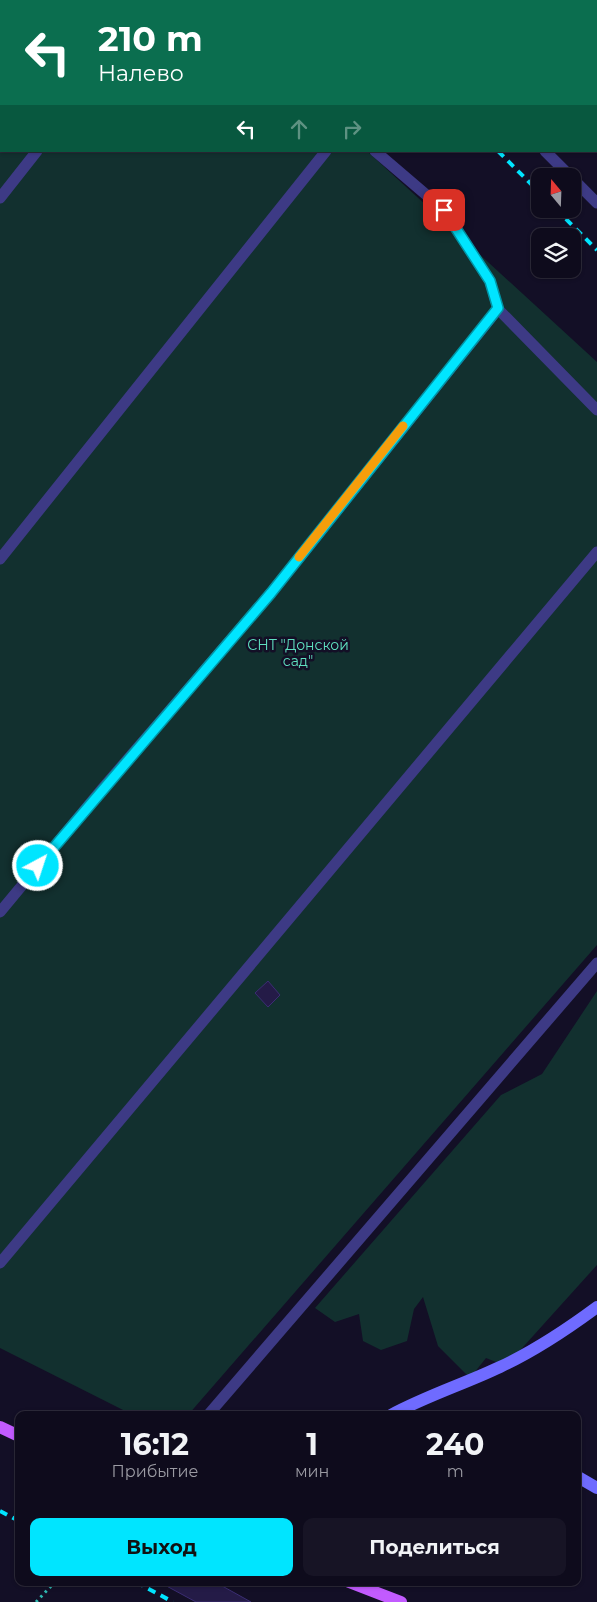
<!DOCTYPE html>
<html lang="ru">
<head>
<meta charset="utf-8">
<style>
  :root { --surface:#0e0b1c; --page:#171425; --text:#f1f3f6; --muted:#9b9ba3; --line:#2e2b3b; --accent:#00e5ff }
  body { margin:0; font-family:Montserrat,sans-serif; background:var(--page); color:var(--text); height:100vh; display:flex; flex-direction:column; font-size:19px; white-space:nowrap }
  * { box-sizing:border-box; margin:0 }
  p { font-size:16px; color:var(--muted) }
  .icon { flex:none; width:28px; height:28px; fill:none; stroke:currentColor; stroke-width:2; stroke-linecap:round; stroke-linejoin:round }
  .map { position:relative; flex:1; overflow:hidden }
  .side { position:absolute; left:15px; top:1411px; width:566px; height:175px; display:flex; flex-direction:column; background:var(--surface); border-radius:10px; box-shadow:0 1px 4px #0004,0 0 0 1px var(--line) }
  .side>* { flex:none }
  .guide { position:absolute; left:0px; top:0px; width:598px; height:152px; box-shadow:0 1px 4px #0004,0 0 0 1px var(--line); background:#0b6e4f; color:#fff; overflow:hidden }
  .needle { width:32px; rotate:341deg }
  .tools { position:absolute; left:531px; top:168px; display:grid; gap:10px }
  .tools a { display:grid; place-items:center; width:50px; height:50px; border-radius:10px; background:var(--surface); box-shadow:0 1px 4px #0004,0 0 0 1px var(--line); font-size:25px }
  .pin { position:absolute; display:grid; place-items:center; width:42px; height:42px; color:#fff; margin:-21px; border-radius:10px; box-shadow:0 2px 8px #0006 }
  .me { position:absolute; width:55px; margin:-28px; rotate:40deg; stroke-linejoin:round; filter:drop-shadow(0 0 4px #0008) }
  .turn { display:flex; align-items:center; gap:18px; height:105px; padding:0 15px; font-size:22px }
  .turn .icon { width:65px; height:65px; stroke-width:2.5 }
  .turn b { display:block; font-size:35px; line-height:42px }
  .lanes { display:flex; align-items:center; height:48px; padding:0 15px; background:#0003; justify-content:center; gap:25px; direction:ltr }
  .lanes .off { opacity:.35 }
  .eta { display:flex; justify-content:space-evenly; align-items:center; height:85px; text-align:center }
  .eta b { font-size:30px; font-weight:700; line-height:35px }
  .action { display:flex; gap:10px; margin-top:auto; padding:10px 15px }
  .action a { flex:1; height:58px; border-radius:10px; background:var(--accent); color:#111; font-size:20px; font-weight:700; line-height:58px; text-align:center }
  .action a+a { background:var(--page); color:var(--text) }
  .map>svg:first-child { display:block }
</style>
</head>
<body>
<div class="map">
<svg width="597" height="1602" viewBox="0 0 597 1602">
  <rect width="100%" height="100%" fill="#130f26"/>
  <g fill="#12302f">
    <path d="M0 0 203 1H1V151H367L597 362V945L188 1415H133L0 1348Z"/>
    <path d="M597 991V1265L506 1366 486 1358 470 1378 438 1346 423 1297 414 1309 407 1341 381 1350 363 1341 359 1314 335 1322 315 1308 501 1095 542 1074Z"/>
  </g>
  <g fill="#241b47" stroke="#3b2d73">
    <path d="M268 981 280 995 268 1007 255 993Z"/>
    <path d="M215 1582 251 1602H196L161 1583Z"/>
  </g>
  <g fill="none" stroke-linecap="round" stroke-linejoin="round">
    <path stroke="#2fb8b0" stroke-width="3" stroke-dasharray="2.5 4" stroke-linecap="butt" d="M36 1602 55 1582"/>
    <g stroke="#3d3a85" stroke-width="11">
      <path d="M204 0 205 1"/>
      <path d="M394 0 396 1"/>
      <path d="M157 1 158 0"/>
      <path d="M375 151 444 210 490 281 498 309 597 410"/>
      <path d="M545 151 570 176"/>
      <path d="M572 178 597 203"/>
      <path d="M0 198 37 151"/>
      <path d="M0 559 326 151"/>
      <path d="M0 912 102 789 271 593 498 309"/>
      <path d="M0 1263 597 552"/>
      <path d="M208 1415 597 963"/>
    </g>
    <g stroke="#6f6bff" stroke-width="12">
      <path d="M391 1415C426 1396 464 1384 500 1367 534 1351 566 1330 597 1307"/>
      <path d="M578 1477 597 1488"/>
    </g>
    <g stroke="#c25bff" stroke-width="12">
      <path d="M0 1427 19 1436"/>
      <path d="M349 1582 401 1602"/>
    </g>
    <g stroke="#00e5ff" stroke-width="4" stroke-dasharray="8 6" stroke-linecap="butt">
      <path d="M345 0 346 1"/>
      <path d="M498 151 540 193"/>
      <path d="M556 209 597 250"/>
      <path d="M0 1511 19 1521"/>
      <path d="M136 1582 173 1602"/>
    </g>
  </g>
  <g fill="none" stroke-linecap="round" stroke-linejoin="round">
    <defs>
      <path id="route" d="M38 866 271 593 498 308 490 281 444 210"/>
    </defs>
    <use href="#route" stroke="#0095a6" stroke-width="12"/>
    <use href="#route" stroke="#00e5ff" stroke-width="9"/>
    <path stroke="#f59e0b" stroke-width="9" d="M299 557 403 426"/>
  </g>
  <g text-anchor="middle" stroke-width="5" stroke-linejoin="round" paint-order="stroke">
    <g font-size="14" fill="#5fe0c0" stroke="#130f26">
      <text x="298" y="650">СНТ "Донской<tspan x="298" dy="16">сад"</tspan></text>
    </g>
  </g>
</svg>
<div class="tools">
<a><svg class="needle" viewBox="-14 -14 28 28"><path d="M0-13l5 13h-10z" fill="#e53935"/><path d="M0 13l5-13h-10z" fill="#9b9ba3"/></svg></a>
<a><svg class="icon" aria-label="layers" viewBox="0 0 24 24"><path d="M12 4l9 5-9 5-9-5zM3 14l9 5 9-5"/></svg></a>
</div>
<div class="pin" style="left:444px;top:210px;background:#d93025"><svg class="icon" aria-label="arrive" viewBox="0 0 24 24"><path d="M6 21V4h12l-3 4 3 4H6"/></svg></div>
<svg class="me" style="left:38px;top:866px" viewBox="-20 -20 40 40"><circle r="17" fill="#00e5ff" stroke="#fff" stroke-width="3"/><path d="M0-11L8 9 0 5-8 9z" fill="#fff"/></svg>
<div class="guide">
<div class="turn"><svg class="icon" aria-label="left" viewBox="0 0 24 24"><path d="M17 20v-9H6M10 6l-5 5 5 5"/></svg><div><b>210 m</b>Налево</div></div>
<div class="lanes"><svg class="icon" aria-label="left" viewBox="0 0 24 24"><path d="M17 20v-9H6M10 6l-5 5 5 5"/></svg><svg class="icon off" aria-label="ahead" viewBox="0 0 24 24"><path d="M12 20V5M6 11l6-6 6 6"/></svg><svg class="icon off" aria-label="right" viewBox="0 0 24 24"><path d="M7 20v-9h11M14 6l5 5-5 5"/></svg></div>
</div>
<section class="side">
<div class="eta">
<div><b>16:12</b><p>Прибытие</p></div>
<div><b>1</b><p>мин</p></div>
<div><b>240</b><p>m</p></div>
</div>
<div class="action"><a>Выход</a><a>Поделиться</a></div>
</section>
</div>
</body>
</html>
